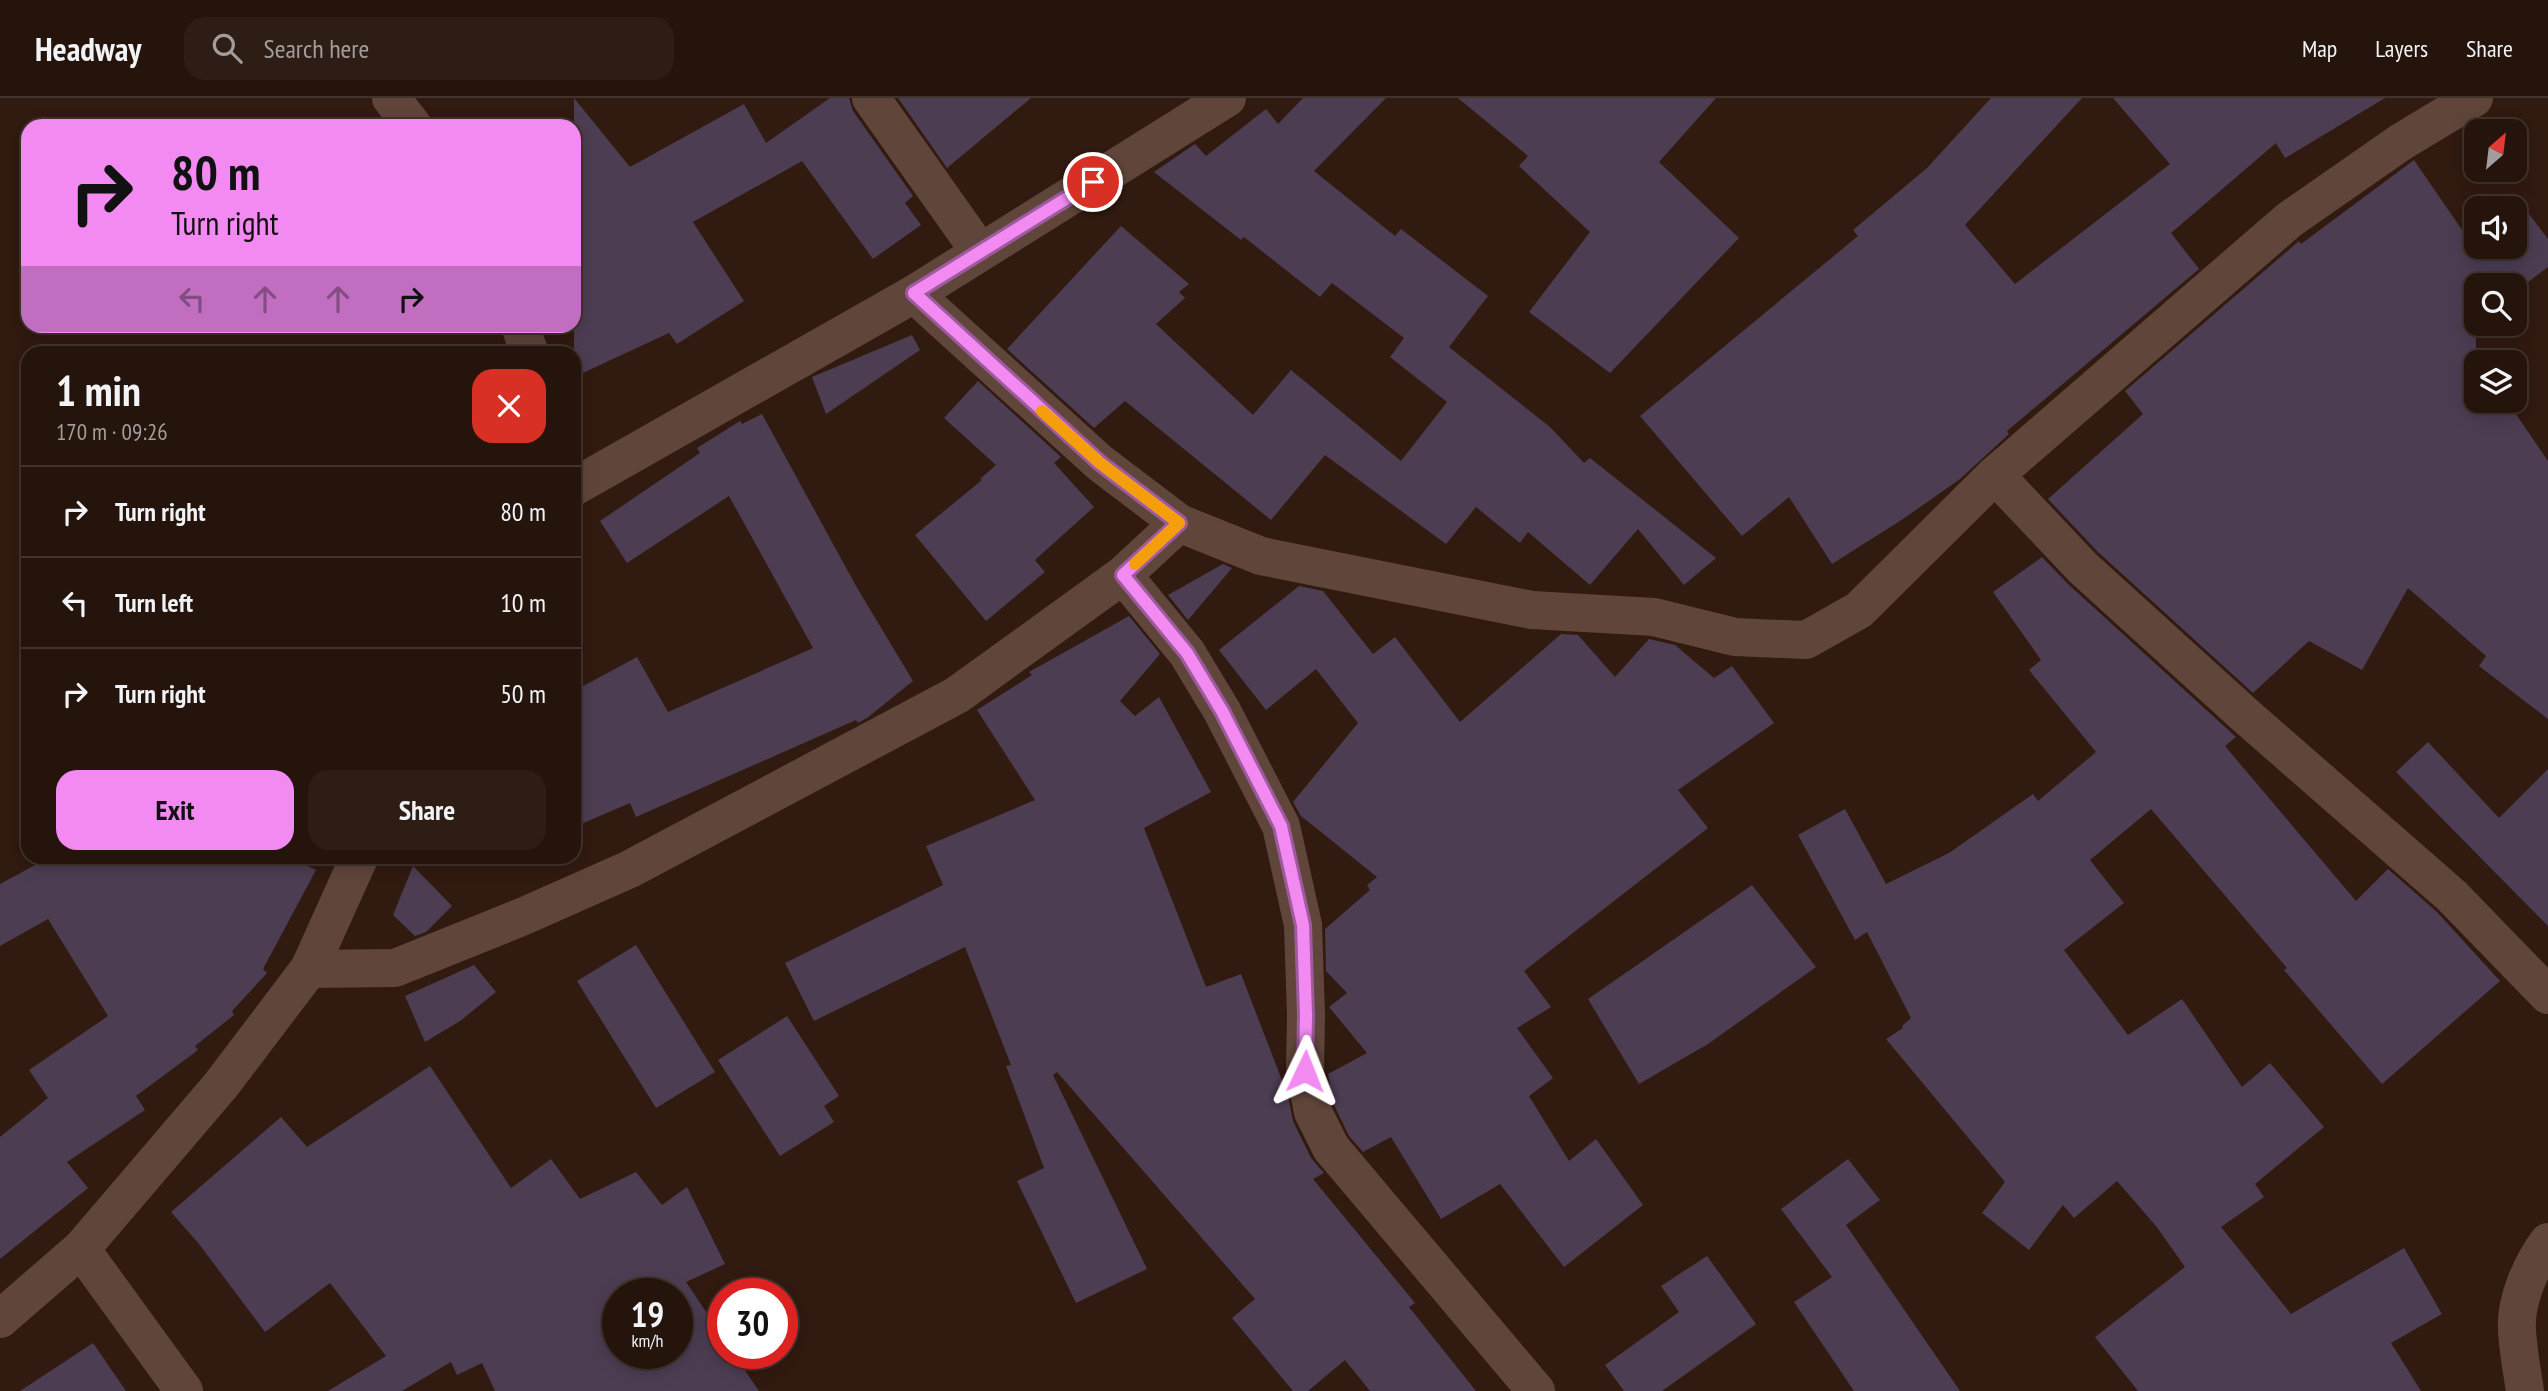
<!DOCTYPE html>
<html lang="en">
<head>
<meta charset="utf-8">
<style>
  :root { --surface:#25140c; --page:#2d1d15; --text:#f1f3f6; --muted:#a39e9d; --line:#42332d; --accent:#f28af2 }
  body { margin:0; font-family:"PT Sans Narrow",sans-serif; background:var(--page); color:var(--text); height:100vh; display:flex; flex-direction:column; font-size:26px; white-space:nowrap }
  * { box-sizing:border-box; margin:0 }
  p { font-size:23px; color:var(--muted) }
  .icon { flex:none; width:38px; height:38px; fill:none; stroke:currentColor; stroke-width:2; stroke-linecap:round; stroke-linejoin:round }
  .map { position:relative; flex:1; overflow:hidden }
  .details { position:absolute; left:21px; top:248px; width:560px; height:518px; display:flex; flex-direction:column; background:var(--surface); border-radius:21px; box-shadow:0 4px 18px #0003,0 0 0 2px var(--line) }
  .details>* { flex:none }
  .hud { position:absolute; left:21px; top:21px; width:560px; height:214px; border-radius:21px; box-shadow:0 4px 18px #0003,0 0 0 2px var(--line); background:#f28af2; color:#111; overflow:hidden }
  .needle { width:46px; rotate:28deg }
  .tools { position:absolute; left:2464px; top:21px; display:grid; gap:14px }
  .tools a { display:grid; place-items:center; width:63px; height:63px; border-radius:14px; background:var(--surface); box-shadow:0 4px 18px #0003,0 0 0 2px var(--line); font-size:35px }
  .speed { position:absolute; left:602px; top:1180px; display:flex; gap:14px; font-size:35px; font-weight:700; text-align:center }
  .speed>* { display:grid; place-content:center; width:91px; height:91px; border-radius:50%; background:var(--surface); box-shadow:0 4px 18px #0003,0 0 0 2px var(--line); line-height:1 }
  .speed small { font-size:18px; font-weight:400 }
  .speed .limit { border:10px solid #d22; background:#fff; color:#111 }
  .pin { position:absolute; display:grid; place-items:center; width:60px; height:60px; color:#fff; margin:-30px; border:4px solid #fff; border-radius:50%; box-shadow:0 2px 7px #0007 }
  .me { position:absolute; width:77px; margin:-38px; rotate:2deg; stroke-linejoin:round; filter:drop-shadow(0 0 5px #0008) }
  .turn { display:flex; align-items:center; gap:24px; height:147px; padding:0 35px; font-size:32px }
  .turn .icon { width:91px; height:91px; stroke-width:2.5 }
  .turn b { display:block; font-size:49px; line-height:60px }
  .lanes { display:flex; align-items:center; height:66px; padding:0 35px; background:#0003; justify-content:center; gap:35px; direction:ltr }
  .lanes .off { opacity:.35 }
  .round { display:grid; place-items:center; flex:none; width:74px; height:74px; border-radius:21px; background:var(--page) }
  .summary { display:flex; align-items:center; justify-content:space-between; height:119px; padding:0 35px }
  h1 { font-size:42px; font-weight:700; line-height:52px }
  .action { display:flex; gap:14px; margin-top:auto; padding:14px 35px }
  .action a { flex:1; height:80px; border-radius:21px; background:var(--accent); color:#111; font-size:28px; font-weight:700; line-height:80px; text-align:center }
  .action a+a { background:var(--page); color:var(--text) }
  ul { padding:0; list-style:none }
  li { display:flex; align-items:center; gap:21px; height:91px; padding:0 35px; border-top:2px solid var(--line) }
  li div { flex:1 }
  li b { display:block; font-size:26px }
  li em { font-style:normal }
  header { display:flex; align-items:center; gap:42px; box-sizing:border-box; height:98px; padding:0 35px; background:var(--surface); border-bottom:2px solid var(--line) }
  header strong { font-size:33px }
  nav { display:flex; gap:38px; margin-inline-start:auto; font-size:24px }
  .search { width:490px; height:63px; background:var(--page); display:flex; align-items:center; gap:18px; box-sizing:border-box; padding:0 24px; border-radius:21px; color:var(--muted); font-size:26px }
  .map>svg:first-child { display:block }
</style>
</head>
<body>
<header>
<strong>Headway</strong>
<div class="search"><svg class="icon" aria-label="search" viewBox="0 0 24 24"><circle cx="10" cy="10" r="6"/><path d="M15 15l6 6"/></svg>Search here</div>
<nav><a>Map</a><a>Layers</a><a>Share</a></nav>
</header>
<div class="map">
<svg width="2548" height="1293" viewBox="0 0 2548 1293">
  <rect width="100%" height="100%" fill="#311a10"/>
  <g fill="#4c3d53" fill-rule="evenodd">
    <path d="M574 0 630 69 744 6 766 45 830 0H849L853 13 913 98 905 105 921 127 873 161 802 63 693 124 744 203 677 246 669 235 574 279Z"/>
    <path d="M898 0H1031L947 70Z"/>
    <path d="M1303 0H1386L1314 73 1395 138 1401 131 1488 198 1449 249 1550 329 1584 365 1590 360 1716 460 1684 487 1638 431 1590 487 1528 434 1520 445 1476 409 1446 446 1325 357 1271 422 1125 303 1094 330 1007 251 1121 128 1189 186 1179 194 1185 200 1156 226 1253 317 1291 272 1401 363 1447 304 1390 259 1404 240 1332 185 1320 199 1244 139 1241 142 1154 74 1195 46 1206 58 1266 11 1278 26Z"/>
    <path d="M1458 0H1716L1659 64 1739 140 1610 275 1529 214 1590 134 1519 68 1528 58Z"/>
    <path d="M1991 0H2082L1965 127 2015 186 2170 66 2113 0H2385L2285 60 2276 45 2171 135 2199 171 2007 333 2009 336 1960 381 1903 421 1832 466 1789 399 1742 438 1640 318 1858 138 1853 132 1927 70Z"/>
    <path d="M2414 62 2469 142 2476 137V149H2515V110H2511L2520 104 2548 141V169L2515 194V187H2476V257L2481 264H2476V303H2507L2548 363V621L2479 568 2486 558 2408 490 2362 572 2309 543 2253 595 2098 454 2048 401 2143 316 2125 293 2299 143 2301 146Z"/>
    <path d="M912 237 920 252 826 316 812 279Z"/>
    <path d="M978 283 1061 359 1054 365 1094 409 1035 462 1045 474 986 523 915 437 982 382 980 381 996 367 944 320Z"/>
    <path d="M762 316 856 488 913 583 867 620 858 625 856 622 636 719 630 705 574 729V593L637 559 668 614 813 550 729 398 627 465 600 423 700 355 697 350 740 323 742 326Z"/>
    <path d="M2042 459 2068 486 2236 639 2225 648 2356 803 2388 771 2437 814 2500 883 2382 986 2284 872 2287 870 2151 711 2090 762 2124 805 2064 852 2128 937 2182 901 2242 989 2270 965 2324 1029 2255 1086 2264 1099 2221 1129 2291 1216 2404 1150 2442 1216 2391 1245 2421 1293H2138L2095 1239 2185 1169 2156 1128 2117 1083 2074 1120 2063 1107 2029 1152 1982 1115 2005 1084 1886 941 1903 930 1902 928 1911 920 1867 834 1855 842 1798 737 1845 711 1886 786 1949 755 2033 696 2038 703 2096 654 2029 572 2041 562 1993 494Z"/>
    <path d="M1223 466 1232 470 1188 522 1168 497Z"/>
    <path d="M1299 488 1323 493 1373 556 1395 539 1460 624 1561 536 1578 537 1615 579 1649 541 1675 547 1714 580 1732 568 1774 625 1678 692 1708 730 1524 873 1551 909 1517 930 1553 980 1529 998 1569 1063 1596 1041 1643 1107 1564 1169 1500 1086 1441 1121 1391 1039 1363 1054 1349 1038 1334 1007 1328 976 1367 955 1329 909 1347 895 1326 873 1325 831 1370 792 1367 787 1377 779 1301 718 1293 704 1358 625 1316 571 1266 612 1219 552Z"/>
    <path d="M1129 518 1160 556 1120 603 1135 618 1159 599 1211 694 1144 730 1206 889 1241 876 1288 998 1293 1023 1311 1060 1324 1075 1313 1081 1415 1205 1409 1209 1476 1293H1370L1345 1262 1308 1293H1293L1232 1220 1255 1201 1057 974 1053 977 1147 1171 1076 1205 1017 1083 1044 1070 1006 968 1011 967 965 849 814 923 785 865 943 787 926 748 1035 702 977 612 1032 577 1029 574Z"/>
    <path d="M2428 644 2499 720 2548 671V828L2396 674Z"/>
    <path d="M48 760H292L316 772 263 871 267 875 232 913 234 917 195 948 198 952 136 998 145 1012 67 1064 88 1090 0 1161V1039L48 1000 29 972 108 918 48 821 0 848V786Z"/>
    <path d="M413 768 452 808 426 834 415 838 393 817Z"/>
    <path d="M1752 787 1816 869 1708 946 1639 986 1588 901Z"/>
    <path d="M636 847 715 974 656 1010 577 883Z"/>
    <path d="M474 867 496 894 460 923 425 944 405 898Z"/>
    <path d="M787 918 839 998 824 1008 834 1024 780 1058 718 962Z"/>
    <path d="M430 968 511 1090 551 1061 580 1101 636 1074 662 1107 687 1089 725 1166 686 1184 723 1239V1255H733L759 1293H495L482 1265 457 1277 451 1264 402 1293H328L386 1258 330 1185 265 1234 199 1146 171 1114 281 1019 307 1049ZM618 1195H677V1255H618Z"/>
    <path d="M1848 1061 1880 1102 1846 1127 1960 1293H1854L1794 1204 1832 1179 1781 1111Z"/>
    <path d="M1707 1158 1756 1226 1662 1293H1624L1605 1267 1679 1214 1661 1188Z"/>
    <path d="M93 1245 126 1293H20Z"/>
  </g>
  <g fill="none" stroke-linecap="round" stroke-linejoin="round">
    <g stroke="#60453a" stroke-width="38">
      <path d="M391 0 413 28"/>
      <path d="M871 0 980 154"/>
      <path d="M914 196 1100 365 1179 425 1261 458 1532 512 1654 519 1735 539 1806 542 1859 512 1995 377 2289 122 2401 44 2474 0"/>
      <path d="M520 228 530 256"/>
      <path d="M1995 377 2083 470 2246 618 2452 798 2548 897"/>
      <path d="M574 389 914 196 1227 0"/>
      <path d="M1123 477 1187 555 1222 613 1281 728 1303 827 1306 917 1305 973 1313 1014 1331 1050 1536 1293"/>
      <path d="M309 871 395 870 524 818 630 771 957 597 1123 477 1179 425"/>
      <path d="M81 1151 184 1293"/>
      <path d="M0 1221 81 1151 221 987 309 871 359 760"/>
      <path d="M2525 1293C2522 1273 2518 1252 2517 1232 2515 1203 2531 1167 2548 1144"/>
    </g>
  </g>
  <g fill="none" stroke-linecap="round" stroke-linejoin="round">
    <defs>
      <path id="route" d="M1093 84 914 195 1100 365 1179 425 1123 477 1187 555 1222 613 1281 728 1303 827 1306 917 1305 973"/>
    </defs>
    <use href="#route" stroke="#9d5a9d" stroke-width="18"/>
    <use href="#route" stroke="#f28af2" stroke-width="12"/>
    <path stroke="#f59e0b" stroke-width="12" d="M1042 313 1100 365 1179 425 1135 466"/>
  </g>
</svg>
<div class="tools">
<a><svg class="needle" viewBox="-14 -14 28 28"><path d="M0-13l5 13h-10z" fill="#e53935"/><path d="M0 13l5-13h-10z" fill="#a39e9d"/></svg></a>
<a><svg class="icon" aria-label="sound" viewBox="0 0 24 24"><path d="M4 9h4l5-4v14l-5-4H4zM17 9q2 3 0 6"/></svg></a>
<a><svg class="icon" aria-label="search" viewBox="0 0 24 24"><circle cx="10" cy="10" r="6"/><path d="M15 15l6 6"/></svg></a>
<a><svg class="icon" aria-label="layers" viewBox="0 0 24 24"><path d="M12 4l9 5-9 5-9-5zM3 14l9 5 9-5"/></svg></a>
</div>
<div class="speed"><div>19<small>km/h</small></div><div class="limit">30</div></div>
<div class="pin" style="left:1093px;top:84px;background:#d93025"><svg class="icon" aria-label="arrive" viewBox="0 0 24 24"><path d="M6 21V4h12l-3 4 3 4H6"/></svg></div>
<svg class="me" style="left:1305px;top:973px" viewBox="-20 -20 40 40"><path d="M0-17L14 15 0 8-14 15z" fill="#f28af2" stroke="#fff" stroke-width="4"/></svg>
<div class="hud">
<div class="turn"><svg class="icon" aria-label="right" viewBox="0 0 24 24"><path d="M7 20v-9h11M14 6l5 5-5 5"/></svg><div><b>80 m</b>Turn right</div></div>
<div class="lanes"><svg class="icon off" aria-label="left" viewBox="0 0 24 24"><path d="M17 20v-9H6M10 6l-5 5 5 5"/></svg><svg class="icon off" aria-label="ahead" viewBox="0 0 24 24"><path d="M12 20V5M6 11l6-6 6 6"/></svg><svg class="icon off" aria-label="ahead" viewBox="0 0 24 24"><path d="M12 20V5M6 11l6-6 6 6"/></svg><svg class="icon" aria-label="right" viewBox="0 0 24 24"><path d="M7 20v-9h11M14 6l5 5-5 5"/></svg></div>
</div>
<section class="details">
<div class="summary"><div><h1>1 min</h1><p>170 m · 09:26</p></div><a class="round" style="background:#d93025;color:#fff"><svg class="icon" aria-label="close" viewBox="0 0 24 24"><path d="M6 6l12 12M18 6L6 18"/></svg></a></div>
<ul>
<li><svg class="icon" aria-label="right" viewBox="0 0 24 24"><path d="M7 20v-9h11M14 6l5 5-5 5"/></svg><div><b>Turn right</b></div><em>80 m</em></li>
<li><svg class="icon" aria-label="left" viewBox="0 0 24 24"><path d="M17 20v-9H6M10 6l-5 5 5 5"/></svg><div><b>Turn left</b></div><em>10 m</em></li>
<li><svg class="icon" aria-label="right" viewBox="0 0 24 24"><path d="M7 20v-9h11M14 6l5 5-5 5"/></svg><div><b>Turn right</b></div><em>50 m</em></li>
</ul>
<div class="action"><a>Exit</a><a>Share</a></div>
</section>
</div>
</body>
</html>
